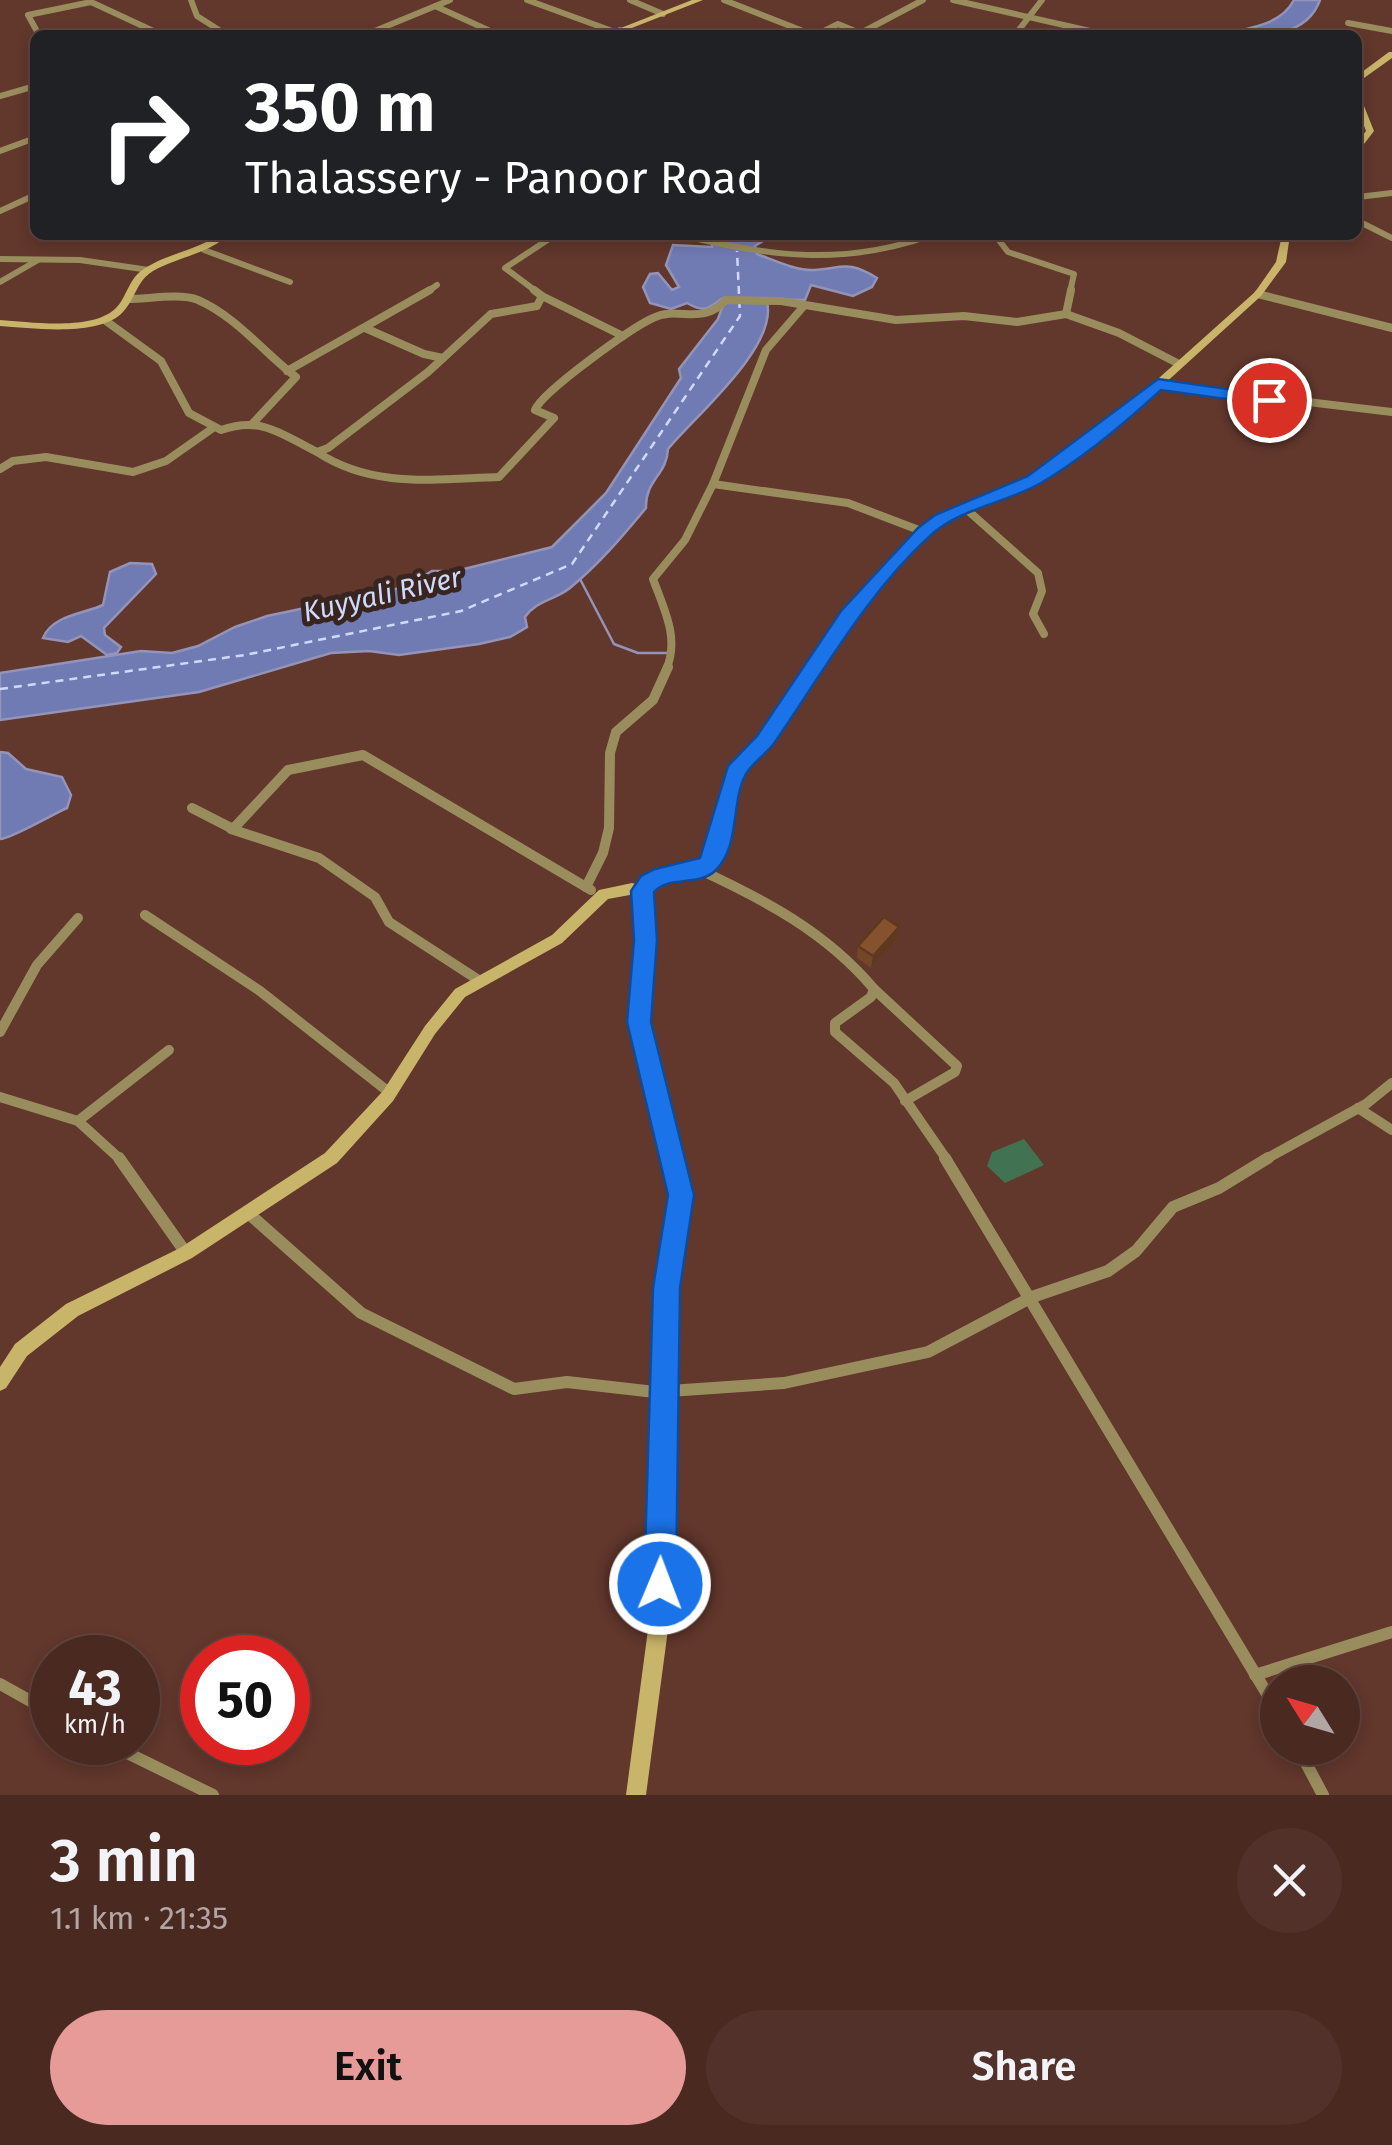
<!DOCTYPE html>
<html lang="en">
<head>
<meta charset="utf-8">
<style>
  :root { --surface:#4a2921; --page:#51312a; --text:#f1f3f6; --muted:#b2a6a5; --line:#61453f; --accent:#e69b98 }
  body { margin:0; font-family:"Fira Sans",sans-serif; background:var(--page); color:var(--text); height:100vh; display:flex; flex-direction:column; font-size:38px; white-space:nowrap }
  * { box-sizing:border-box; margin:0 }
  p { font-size:32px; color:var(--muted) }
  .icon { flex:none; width:55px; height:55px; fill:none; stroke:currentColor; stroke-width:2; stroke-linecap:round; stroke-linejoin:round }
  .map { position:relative; height:1795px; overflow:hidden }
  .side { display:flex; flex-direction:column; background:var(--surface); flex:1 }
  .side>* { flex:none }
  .top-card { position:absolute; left:30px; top:30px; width:1332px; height:210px; border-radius:15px; box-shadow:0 5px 15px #0003,0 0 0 2px var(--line); background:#202124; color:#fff; overflow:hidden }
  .needle { width:65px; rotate:307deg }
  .tools { position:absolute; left:1260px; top:1665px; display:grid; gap:20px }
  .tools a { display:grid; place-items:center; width:100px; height:100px; border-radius:50%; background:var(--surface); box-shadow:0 5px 15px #0003,0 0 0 2px var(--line); font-size:50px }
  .speed { position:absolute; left:30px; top:1635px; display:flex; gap:20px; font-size:50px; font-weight:700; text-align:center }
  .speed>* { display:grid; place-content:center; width:130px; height:130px; border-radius:50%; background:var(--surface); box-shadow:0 5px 15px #0003,0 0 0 2px var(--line); line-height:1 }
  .speed small { font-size:25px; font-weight:400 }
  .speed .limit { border:15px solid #d22; background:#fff; color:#111 }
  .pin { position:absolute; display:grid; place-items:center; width:85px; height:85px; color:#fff; margin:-42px; border:5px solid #fff; border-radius:50%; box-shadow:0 2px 10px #0007 }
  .me { position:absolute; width:110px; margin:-55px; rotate:1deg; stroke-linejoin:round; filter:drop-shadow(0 0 8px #0008) }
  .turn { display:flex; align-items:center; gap:35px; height:210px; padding:0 50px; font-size:45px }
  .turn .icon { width:130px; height:130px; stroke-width:2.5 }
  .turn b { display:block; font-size:70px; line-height:85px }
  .round { display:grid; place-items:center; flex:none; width:105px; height:105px; border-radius:52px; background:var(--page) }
  .overview { display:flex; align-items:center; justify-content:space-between; height:170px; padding:0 50px }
  h1 { font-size:60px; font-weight:600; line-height:75px }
  .primary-button { display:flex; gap:20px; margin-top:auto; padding:20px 50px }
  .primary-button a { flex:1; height:115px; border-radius:60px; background:var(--accent); color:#111; font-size:40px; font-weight:600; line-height:115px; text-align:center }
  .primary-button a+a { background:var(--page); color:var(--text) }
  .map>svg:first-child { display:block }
</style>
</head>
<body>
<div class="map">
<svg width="1392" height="1795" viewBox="0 0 1392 1795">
  <rect width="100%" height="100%" fill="#62372c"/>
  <path fill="#417353" d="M1024 1139 1044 1165 1005 1183 987 1166 992 1152Z"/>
  <g fill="#717bb3" stroke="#9493b8" stroke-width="2.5">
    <path d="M1294 0H1320C1305 41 1256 35 1220 35 1245 28 1280 27 1294 0Z"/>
    <path d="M696 235H772L755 246 757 254C774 260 796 271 814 270 843 268 848 260 877 278L872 287 853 296 811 285 805 300 723 298C707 309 705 313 687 303L671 309 650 303 643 287 650 274 658 273 672 290 679 287 666 265 673 245 712 247V242Z"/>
    <path d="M724 302H767C778 347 695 416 668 449 667 475 645 480 646 508 622 537 599 564 570 588 555 600 537 600 525 617L527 627 510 637 479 644 399 655 369 651 331 653 199 692 0 720V673L141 651 172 653 198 646 235 627 267 616 405 587 432 571H456L552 547 606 493 681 378 679 369 718 319Z"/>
    <path d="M130 563 152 564 156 574 104 628 105 635 121 647 117 653 107 655 81 636 68 642 43 638C52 615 84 614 103 605L110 572Z"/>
    <path d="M0 752 8 753 26 769 62 777 71 795 67 808C51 815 11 839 0 839Z"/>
  </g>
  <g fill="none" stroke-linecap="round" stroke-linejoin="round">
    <path stroke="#9493b8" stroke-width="2.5" d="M580 579 614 644 638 653H670"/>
    <path stroke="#d1d9fa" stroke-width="2.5" stroke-dasharray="8 6" stroke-linecap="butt" d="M0 689 245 655 461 611 572 564 740 316 737 251"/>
    <g stroke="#998d5e" stroke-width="6">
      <path d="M191 0 197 16 219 30 203 35"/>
      <path d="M527 0 615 32"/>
      <path d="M630 0 663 14"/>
      <path d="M724 0 808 33H820L838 24 860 33"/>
      <path d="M953 0 1108 35"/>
      <path d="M435 6 499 35"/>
      <path d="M1348 23 1392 31"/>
      <path d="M620 30 635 35"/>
      <path d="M39 35 28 15 91 2 162 35"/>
      <path d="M365 35 450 0"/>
      <path d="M857 35 923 0"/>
      <path d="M1015 35 1042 0"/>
      <path d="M0 96 35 86"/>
      <path d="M0 151 35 138"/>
      <path d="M1358 197 1392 193"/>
      <path d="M0 211 35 195"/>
      <path d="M1358 221 1392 238"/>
      <path d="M680 235C771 256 842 267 932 235"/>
      <path d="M959 235H973"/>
      <path d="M995 235 1008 252 1074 274 1070 292"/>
      <path d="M204 250 290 282"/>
      <path d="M0 259 80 260 149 270"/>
      <path d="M0 282 38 260"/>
      <path d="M427 292 437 285"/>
      <path d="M537 292 505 268 555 235"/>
    </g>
    <g stroke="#998d5e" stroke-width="8">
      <path d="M1258 294 1392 328"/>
      <path d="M542 296 623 336"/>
      <path d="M128 299C148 299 180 293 198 300 237 317 264 353 296 377L253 423"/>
      <path d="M1066 314 1071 290"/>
      <path d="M106 321 161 361 189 413 221 430C262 416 281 434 317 452L328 448 428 372 491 314 537 306 542 296 534 290"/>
      <path d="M365 328 424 354 443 358"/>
      <path d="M287 371 430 290"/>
      <path d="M1157 384 1392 412"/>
      <path d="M317 452C373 489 435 479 499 477L554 418 535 410C542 392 631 328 653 318 679 305 701 327 726 300L781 301 896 320 964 316 1017 322 1066 314 1119 333 1179 364"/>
      <path d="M0 469 13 461 46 457 133 472 166 461 213 428"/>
      <path d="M713 484 848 503 924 532"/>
      <path d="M965 508 1038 573 1042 591 1033 614 1044 634"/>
      <path d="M666 670C680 639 664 609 653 579L685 540 713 484 766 350 803 307"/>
    </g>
    <g stroke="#998d5e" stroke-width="10">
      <path d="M192 808 233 829 288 770 363 755 591 890"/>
      <path d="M231 829 319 858 375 897 389 922 480 981"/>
      <path d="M698 869C765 900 826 932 874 989L871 997 835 1023V1032L894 1083 947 1160"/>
      <path d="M586 887 603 853 609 828 610 753 616 732 653 700 668 667"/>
      <path d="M145 915 260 991 390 1093"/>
      <path d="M874 989 957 1066 955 1072 905 1101"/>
      <path d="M0 1032 37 965 78 918"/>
      <path d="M0 1097 78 1121 121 1160"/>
      <path d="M1358 1108 1392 1130"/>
      <path d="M78 1121 169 1050"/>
      <path d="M1264 1160 1366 1104 1392 1083"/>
    </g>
    <g stroke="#998d5e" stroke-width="12">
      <path d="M119 1158 186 1253"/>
      <path d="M945 1158 1278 1712"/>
      <path d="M248 1213 361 1313 514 1389 567 1382 655 1392 784 1383 928 1352 1032 1297 1108 1271 1136 1251 1173 1207 1219 1188 1268 1158"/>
      <path d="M1255 1675 1392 1632"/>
      <path d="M0 1684 52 1713"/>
      <path d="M105 1742 213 1795"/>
      <path d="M1298 1748 1323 1795"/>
    </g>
    <g fill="#c9b569" fill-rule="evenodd">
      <path d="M692 0H703L614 35H603Z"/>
      <path d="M1389 52H1392V58L1364 78V106L1374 131 1361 148H1358V141L1366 131 1358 110V75Z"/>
      <path d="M219 235H229C207 254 178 257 153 271 136 281 135 301 121 314 95 337 32 328 0 326V320C30 322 91 331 115 309 126 299 128 281 141 271 164 254 195 251 219 235Z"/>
      <path d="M1282 235H1290L1286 262 1261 296 1129 416 1038 482 945 521 908 554 852 619 769 744 742 774 724 849 713 868 691 877 664 880 653 886 649 892 653 940 646 1022 689 1195 675 1288 669 1622 646 1795H626L649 1622 659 1288 673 1195 632 1022 639 940 635 894 608 899 562 943 465 997 435 1034 393 1101 337 1163 192 1258 78 1316 27 1356 6 1388 0 1391V1367L15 1344 66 1304 180 1248 325 1153 383 1091 425 1026 455 989 552 935 599 890 632 883 639 885 643 878 657 871 689 867 703 860 710 848 731 769 761 738 844 613 900 548 937 517 1030 478 1121 412 1255 292 1276 262Z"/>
    </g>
  </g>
  <path fill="#734727" d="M899 927 897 939 871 968 857 958 858 946Z"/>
  <path fill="#5e3920" d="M899 927 897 939 871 968 873 956Z"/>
  <path fill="#86522d" stroke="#5e3920" stroke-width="2.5" d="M884 917 899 927 873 956 858 946Z"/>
  <path fill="#1a73e8" stroke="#114b97" stroke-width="2.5" d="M1158 379 1269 395 1277 400 1269 405 1161 390C1125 423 1084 458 1041 483 1006 503 961 508 931 535 867 593 824 671 775 742 767 754 751 763 745 776 731 803 740 846 716 870 699 887 670 875 654 892L657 940 651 1022 694 1195 680 1288 676 1584 671 1595 660 1600 649 1595 644 1584 653 1288 668 1195 627 1022 634 940 631 891 641 876 655 869 700 858 728 766 757 736 841 611 918 528 935 515 1028 476Z"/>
  <g text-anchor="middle" stroke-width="10" stroke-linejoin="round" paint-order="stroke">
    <g font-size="28" font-style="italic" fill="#d1d9fa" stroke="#39251f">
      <text transform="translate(382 594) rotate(-13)" y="10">Kuyyali River</text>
    </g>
  </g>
</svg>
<div class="tools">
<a><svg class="needle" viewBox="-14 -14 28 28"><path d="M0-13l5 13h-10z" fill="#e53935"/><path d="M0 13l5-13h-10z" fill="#b2a6a5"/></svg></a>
</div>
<div class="speed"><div>43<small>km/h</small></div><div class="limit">50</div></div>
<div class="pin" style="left:1269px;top:400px;background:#d93025"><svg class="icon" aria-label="arrive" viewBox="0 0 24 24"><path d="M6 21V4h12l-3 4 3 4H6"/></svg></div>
<svg class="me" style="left:660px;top:1584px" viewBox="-20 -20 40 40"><circle r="17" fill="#1a73e8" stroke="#fff" stroke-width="3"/><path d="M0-11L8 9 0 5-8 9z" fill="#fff"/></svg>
<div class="top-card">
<div class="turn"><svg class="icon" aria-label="right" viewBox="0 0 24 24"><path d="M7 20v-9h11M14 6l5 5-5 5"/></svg><div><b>350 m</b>Thalassery - Panoor Road</div></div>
</div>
</div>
<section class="side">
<div class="overview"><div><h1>3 min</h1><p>1.1 km · 21:35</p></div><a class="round"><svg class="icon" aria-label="close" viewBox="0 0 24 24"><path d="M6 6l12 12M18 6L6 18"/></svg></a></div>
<div class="primary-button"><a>Exit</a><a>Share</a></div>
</section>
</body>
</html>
